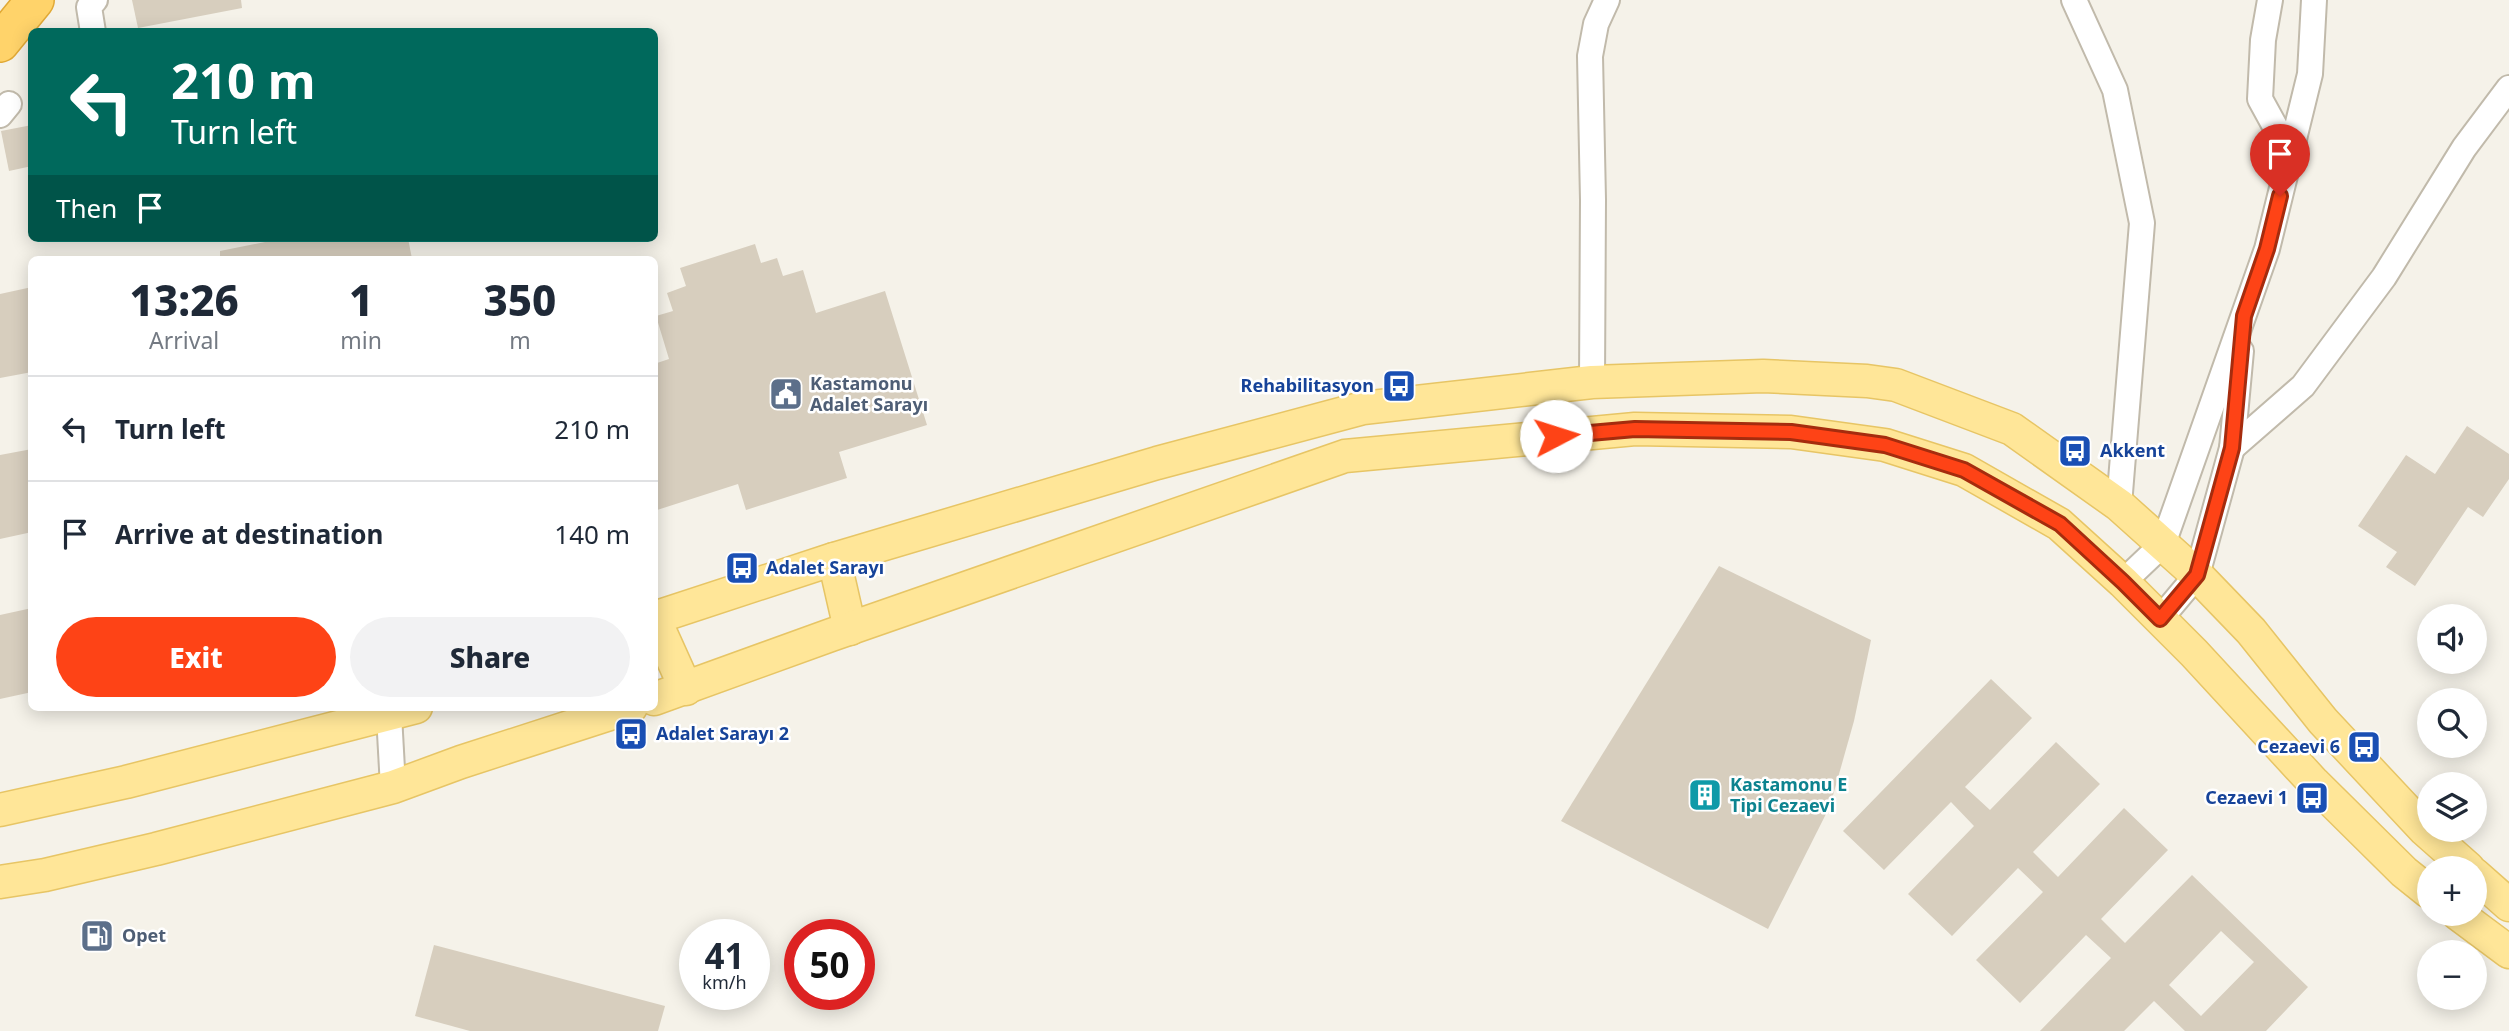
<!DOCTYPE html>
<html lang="en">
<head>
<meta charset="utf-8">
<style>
  :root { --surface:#fff; --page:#f2f2f3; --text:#1f2937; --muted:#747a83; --line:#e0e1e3; --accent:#fe4316 }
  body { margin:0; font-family:"Noto Sans",sans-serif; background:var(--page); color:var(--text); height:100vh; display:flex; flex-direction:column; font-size:26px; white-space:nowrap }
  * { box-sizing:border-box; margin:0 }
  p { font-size:23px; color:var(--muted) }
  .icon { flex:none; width:38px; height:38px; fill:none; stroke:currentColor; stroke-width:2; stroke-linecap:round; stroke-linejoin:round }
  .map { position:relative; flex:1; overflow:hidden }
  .details { position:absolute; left:28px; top:256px; width:630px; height:455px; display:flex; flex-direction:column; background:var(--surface); border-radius:10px; box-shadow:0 4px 18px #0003 }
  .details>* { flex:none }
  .top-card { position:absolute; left:28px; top:28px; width:630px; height:214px; border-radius:10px; box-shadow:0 4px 18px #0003; background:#00695c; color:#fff; overflow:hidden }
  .buttons { position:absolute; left:2417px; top:604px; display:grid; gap:14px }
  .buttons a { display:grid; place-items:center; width:70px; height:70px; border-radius:50%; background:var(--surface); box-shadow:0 4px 18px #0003; font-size:35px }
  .speed { position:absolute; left:679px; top:919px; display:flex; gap:14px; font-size:35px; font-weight:700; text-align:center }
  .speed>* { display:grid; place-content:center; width:91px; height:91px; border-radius:50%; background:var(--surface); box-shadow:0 4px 18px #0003; line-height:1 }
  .speed small { font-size:18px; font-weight:400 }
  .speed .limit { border:10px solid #d22; background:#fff; color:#111 }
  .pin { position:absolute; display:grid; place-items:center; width:60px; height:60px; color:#fff; margin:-72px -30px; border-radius:50% 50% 50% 0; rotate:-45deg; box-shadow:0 0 7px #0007 }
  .pin .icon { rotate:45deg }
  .me { position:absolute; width:77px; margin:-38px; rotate:85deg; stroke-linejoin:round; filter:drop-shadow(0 0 5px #0008) }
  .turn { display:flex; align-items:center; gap:24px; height:147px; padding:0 28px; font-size:32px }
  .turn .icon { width:91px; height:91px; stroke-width:2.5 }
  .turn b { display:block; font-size:49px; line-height:60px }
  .then { display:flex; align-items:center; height:66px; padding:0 28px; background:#0003; gap:14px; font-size:26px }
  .eta { display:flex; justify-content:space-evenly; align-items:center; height:119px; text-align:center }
  .eta b { font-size:42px; font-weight:800; line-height:49px }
  .action { display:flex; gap:14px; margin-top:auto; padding:14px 28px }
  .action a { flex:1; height:80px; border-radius:42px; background:var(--accent); color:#fff; font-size:28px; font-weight:800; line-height:80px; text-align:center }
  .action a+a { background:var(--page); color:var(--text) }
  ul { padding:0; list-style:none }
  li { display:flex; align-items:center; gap:21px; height:105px; padding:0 28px; border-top:2px solid var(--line) }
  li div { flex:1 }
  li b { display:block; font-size:26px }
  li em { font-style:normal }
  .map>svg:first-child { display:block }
</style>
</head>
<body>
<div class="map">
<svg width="2509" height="1031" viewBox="0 0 2509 1031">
  <rect width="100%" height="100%" fill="#f5f2e9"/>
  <g fill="#d7cebe" fill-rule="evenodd">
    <path d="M132 0H241L242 8 138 28Z"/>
    <path d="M32 125V166L9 171 1 131Z"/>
    <path d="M285 238H408L412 259H220V251Z"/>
    <path d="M755 244 761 263 777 258 783 276 803 270 816 313 885 291 927 425 839 452 847 478 746 510 738 484 654 511V364L669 359 656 316 673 311 667 293 686 286 680 268Z"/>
    <path d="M32 287V372L0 378V294Z"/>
    <path d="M2467 426 2509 454V479L2483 517 2468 507 2415 586 2386 567 2397 552 2358 526 2406 455 2435 474Z"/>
    <path d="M32 449V532L0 539V455Z"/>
    <path d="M1719 566 1871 640 1854 721 1830 806 1768 929 1561 821Z"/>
    <path d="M32 608V692L0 699V615Z"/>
    <path d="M1991 679 2032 718 1965 787 1990 810 2056 742 2100 784 2033 852 2058 877 2124 808 2168 850 2101 919 2125 943 2192 875 2308 987 2266 1031H2185L2154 1001 2124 1031H2040L2111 958 2086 935 2020 1003 1976 960 2043 892 2018 868 1952 936 1908 894 1974 826 1951 802 1884 870 1843 831ZM2221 931 2254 962 2201 1016 2169 985Z"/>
    <path d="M434 945 665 1006 658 1031H470L415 1016Z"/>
  </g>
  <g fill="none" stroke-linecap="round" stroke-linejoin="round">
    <defs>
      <g id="minor">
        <path d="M2074 0 2115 90 2142 223 2119 505"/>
        <path d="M2270 0 2263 40 2260 99 2277 130 2294 143"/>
        <path d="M93 32 89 7 95 0"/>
        <path d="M0 115 9 104"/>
        <path d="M1592 382 1593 200 1590 56 1596 24 1607 0"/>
        <path d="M2232 448 2303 386 2384 277 2464 148 2509 88"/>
        <path d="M2123 582 2163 544 2267 249 2310 74 2314 0"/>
        <path d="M2160 619 2197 575 2232 448 2241 351"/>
        <path d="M389 715 393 787"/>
      </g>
      <g id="major">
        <path d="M834 559 850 629"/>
        <path d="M654 618 834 559 1157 463 1363 408 1592 382 1763 376 1867 381 1896 385 2012 429 2119 505 2197 575 2251 631 2323 721 2425 830 2468 868"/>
        <path d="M654 618 686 689"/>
        <path d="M654 699 831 635 1345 456 1635 429 1791 432 1885 445 1964 470 2059 524 2123 582 2194 653 2314 783 2404 872 2429 892"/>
        <path d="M0 810 126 782 416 707"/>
        <path d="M2474 874 2509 905"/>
        <path d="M0 882 45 875 156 849 393 787 461 762 631 707"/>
        <path d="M2458 914 2509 952"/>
      </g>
      <path id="highway" d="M0 43 35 0"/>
    </defs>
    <use href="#minor" stroke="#c1baab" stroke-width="28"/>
    <use href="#major" stroke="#e7c565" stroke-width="35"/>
    <use href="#highway" stroke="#e1a936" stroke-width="40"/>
    <use href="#minor" stroke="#fff" stroke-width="24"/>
    <use href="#major" stroke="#ffe698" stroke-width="32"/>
    <use href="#highway" stroke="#ffd36a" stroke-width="37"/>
  </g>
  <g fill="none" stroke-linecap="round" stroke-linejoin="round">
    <defs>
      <path id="route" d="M1556 436 1635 429 1791 432 1885 445 1964 470 2060 524 2123 582 2160 619 2197 575 2232 448 2244 316 2267 249 2280 196"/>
    </defs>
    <use href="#route" stroke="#a52c0e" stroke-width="18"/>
    <use href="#route" stroke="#fe4316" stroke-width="12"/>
  </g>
  <defs>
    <symbol id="bus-square" viewBox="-11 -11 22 22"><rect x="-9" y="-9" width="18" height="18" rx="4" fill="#1a4fb4" stroke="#fff"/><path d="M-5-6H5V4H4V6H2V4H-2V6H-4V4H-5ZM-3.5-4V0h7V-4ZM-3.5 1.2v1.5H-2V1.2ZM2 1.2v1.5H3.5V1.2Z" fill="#fff"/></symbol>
    <symbol id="civic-square" viewBox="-11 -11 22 22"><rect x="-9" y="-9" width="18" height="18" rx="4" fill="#5c6f8a" stroke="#fff"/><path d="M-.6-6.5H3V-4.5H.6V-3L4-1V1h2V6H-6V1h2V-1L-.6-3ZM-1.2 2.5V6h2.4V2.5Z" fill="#fff"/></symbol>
    <symbol id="building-square" viewBox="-11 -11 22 22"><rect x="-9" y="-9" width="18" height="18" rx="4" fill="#0f9aa8" stroke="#fff"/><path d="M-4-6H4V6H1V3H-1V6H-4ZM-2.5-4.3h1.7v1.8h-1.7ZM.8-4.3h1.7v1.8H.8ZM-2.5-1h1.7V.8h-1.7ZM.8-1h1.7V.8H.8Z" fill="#fff"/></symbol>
    <symbol id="fuel-square" viewBox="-11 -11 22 22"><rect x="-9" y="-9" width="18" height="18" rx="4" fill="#5c6f8a" stroke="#fff"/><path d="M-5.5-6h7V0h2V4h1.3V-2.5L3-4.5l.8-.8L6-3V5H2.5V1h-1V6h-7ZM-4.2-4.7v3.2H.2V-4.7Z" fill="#fff"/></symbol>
  </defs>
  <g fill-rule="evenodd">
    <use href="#bus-square" x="1380" y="367" width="38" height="38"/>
    <use href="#civic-square" x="767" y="375" width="38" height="38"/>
    <use href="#bus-square" x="2056" y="432" width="38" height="38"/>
    <use href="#bus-square" x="723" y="549" width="38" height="38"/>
    <use href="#bus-square" x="612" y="715" width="38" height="38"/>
    <use href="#bus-square" x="2345" y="728" width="38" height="38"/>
    <use href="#building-square" x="1686" y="776" width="38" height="38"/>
    <use href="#bus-square" x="2293" y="779" width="38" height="38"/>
    <use href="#fuel-square" x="78" y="917" width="38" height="38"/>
  </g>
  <g text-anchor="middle" stroke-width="5" stroke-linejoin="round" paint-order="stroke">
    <g font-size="18" font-weight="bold" fill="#4e5e75" stroke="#fff" text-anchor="start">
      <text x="810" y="390">Kastamonu<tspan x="810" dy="21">Adalet Sarayı</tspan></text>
      <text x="122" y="942">Opet</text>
    </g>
    <g font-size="18" font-weight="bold" fill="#164399" stroke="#fff" text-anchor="end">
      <text x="1374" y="392">Rehabilitasyon</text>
      <text x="2100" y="457" text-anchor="start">Akkent</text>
      <text x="766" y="574" text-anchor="start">Adalet Sarayı</text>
      <text x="656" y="740" text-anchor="start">Adalet Sarayı 2</text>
      <text x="2340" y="753">Cezaevi 6</text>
      <text x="2288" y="804">Cezaevi 1</text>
    </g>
    <g font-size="18" font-weight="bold" fill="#0d838f" stroke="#fff" text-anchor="start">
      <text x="1730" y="791">Kastamonu E<tspan x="1730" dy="21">Tipi Cezaevi</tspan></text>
    </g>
  </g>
</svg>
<div class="buttons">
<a><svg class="icon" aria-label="sound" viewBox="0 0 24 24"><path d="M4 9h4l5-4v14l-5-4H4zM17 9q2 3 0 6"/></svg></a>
<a><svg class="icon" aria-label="search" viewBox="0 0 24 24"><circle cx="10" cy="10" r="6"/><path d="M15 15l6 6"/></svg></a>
<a><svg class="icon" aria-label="layers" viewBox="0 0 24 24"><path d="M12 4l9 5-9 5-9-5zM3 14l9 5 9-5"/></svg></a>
<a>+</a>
<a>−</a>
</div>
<div class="speed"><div>41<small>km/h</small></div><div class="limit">50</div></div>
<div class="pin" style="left:2280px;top:196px;background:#d93025"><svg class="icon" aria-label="arrive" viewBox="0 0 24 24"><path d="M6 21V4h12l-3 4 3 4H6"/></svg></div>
<svg class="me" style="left:1556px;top:436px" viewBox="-20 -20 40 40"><circle r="19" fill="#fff"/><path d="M0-13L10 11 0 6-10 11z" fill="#fe4316"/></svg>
<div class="top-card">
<div class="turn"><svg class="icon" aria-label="left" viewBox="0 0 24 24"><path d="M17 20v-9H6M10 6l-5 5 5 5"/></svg><div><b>210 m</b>Turn left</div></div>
<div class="then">Then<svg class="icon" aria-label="arrive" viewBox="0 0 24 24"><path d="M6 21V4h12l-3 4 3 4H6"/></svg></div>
</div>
<section class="details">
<div class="eta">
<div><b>13:26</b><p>Arrival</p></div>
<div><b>1</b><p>min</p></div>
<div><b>350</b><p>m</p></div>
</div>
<ul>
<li><svg class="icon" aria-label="left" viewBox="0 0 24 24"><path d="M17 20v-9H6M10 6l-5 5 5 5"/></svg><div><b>Turn left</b></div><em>210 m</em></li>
<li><svg class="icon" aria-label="arrive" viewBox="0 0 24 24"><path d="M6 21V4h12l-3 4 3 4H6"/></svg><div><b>Arrive at destination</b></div><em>140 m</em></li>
</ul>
<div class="action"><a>Exit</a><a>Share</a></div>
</section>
</div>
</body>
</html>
